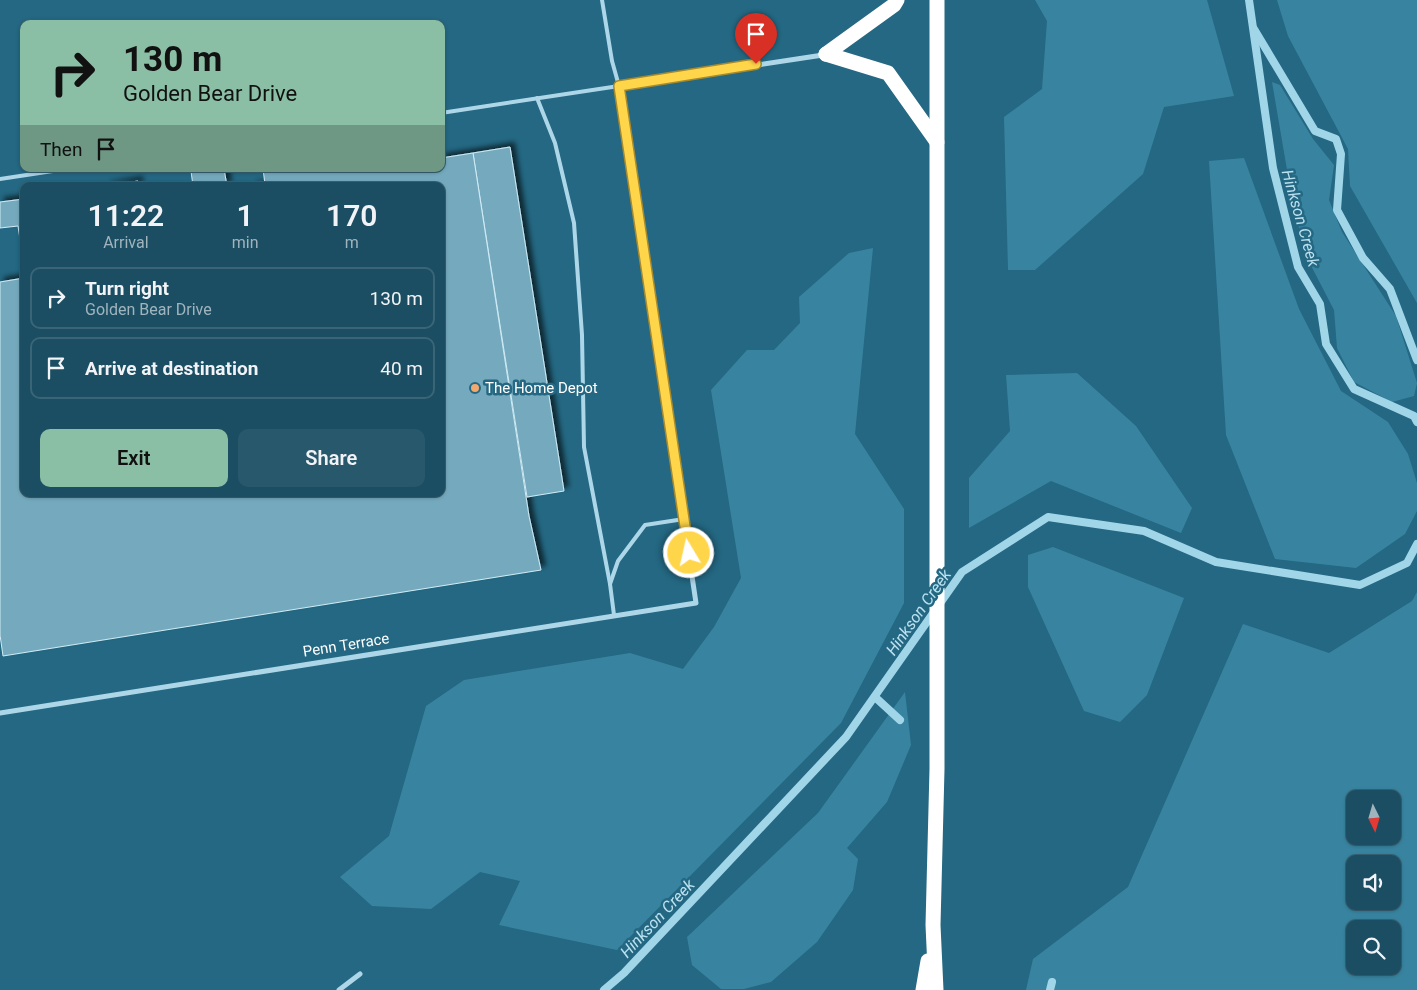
<!DOCTYPE html>
<html lang="en">
<head>
<meta charset="utf-8">
<style>
  :root { --surface:#1b4e62; --page:#28586b; --text:#f1f3f6; --muted:#a0b4be; --line:#396577; --accent:#8abfa5 }
  body { margin:0; font-family:Roboto,sans-serif; background:var(--page); color:var(--text); height:100vh; display:flex; flex-direction:column; font-size:19px; white-space:nowrap }
  * { box-sizing:border-box; margin:0 }
  p { font-size:16px; color:var(--muted) }
  .icon { flex:none; width:28px; height:28px; fill:none; stroke:currentColor; stroke-width:2; stroke-linecap:round; stroke-linejoin:round }
  .map { position:relative; flex:1; overflow:hidden }
  .sheet { position:absolute; left:20px; top:182px; width:425px; height:315px; display:flex; flex-direction:column; background:var(--surface); border-radius:10px; box-shadow:0 1px 4px #0004,0 0 0 1px var(--line) }
  .sheet>* { flex:none }
  .guide { position:absolute; left:20px; top:20px; width:425px; height:152px; border-radius:10px; box-shadow:0 1px 4px #0004,0 0 0 1px var(--line); background:#8abfa5; color:#111; overflow:hidden }
  .needle { width:32px; rotate:175deg }
  .fabs { position:absolute; left:1346px; top:790px; display:grid; gap:10px }
  .fabs a { display:grid; place-items:center; width:55px; height:55px; border-radius:10px; background:var(--surface); box-shadow:0 1px 4px #0004,0 0 0 1px var(--line); font-size:25px }
  .pin { position:absolute; display:grid; place-items:center; width:42px; height:42px; color:#fff; margin:-51px -21px; border-radius:50% 50% 50% 0; rotate:-45deg; box-shadow:0 0 5px #0007 }
  .pin .icon { rotate:45deg }
  .me { position:absolute; width:55px; margin:-28px; rotate:351deg; stroke-linejoin:round; filter:drop-shadow(0 0 4px #0008) }
  .turn { display:flex; align-items:center; gap:18px; height:105px; padding:0 20px; font-size:22px }
  .turn .icon { width:65px; height:65px; stroke-width:2.5 }
  .turn b { display:block; font-size:35px; line-height:42px }
  .then { display:flex; align-items:center; height:48px; padding:0 20px; background:#0003; gap:10px; font-size:19px }
  .eta { display:flex; justify-content:space-evenly; align-items:center; height:85px; text-align:center }
  .eta b { font-size:30px; font-weight:600; line-height:35px }
  .primary-button { display:flex; gap:10px; margin-top:auto; padding:10px 20px }
  .primary-button a { flex:1; height:58px; border-radius:10px; background:var(--accent); color:#111; font-size:20px; font-weight:600; line-height:58px; text-align:center }
  .primary-button a+a { background:var(--page); color:var(--text) }
  ul { padding:0; list-style:none }
  li { display:flex; align-items:center; gap:15px; height:62px; margin:0 10px 8px; padding:0 10px; border:2px solid var(--line); border-radius:10px }
  li div { flex:1 }
  li b { display:block; font-size:19px }
  li em { font-style:normal }
  .map>svg:first-child { display:block }
</style>
</head>
<body>
<div class="map">
<svg width="1417" height="990" viewBox="0 0 1417 990">
  <defs>
    <filter id="shadow"><feDropShadow dx="4.5" dy="-4.5" stdDeviation="2.5" flood-color="#0009"/></filter>
  </defs>
  <rect width="100%" height="100%" fill="#246883"/>
  <g fill="#3884a0" fill-rule="evenodd">
    <path d="M1035 0H1207L1234 96 1164 107 1143 174 1035 270H1008L1004 117 1042 89 1047 21Z"/>
    <path d="M1277 0H1417V303L1350 186 1348 149 1288 36Z"/>
    <path d="M1272 82 1280 85 1313 139 1334 165 1329 200 1342 232 1396 316 1417 383 1414 396 1392 402 1354 382 1337 348 1334 310 1305 254 1292 199Z"/>
    <path d="M1244 158 1299 309 1341 391 1388 422 1408 454 1417 483V511L1405 534 1356 568 1275 559 1226 435 1209 161Z"/>
    <path d="M873 248 855 434 904 509V603L841 723 617 950 499 925 520 881 480 872 431 909 372 906 340 877 389 836 426 706 464 680 630 653 683 669 714 627 741 578 711 390 747 350H774L800 323 799 297 849 253Z"/>
    <path d="M1077 373 1136 426 1192 508 1181 533 1051 481 969 528V478L1010 431 1006 375Z"/>
    <path d="M1053 547 1184 598 1147 695 1120 722 1084 711 1028 587V555Z"/>
    <path d="M1417 592V990H1026L1033 959 1128 887 1243 624 1329 653 1412 601ZM1355 799H1392V836H1355ZM1355 864H1392V901H1355ZM1355 929H1392V966H1355Z"/>
    <path d="M905 692 911 745 887 802 847 848 858 859 853 890 817 942 771 982 744 989H721L692 965 687 937 818 813Z"/>
  </g>
  <g fill="none" stroke-linecap="round" stroke-linejoin="round">
    <g stroke="#a1d6e9" stroke-width="8">
      <path d="M1249 0 1273 168 1298 267 1320 304 1326 344 1354 389 1414 416 1417 422"/>
      <path d="M1254 29 1315 131 1336 139 1341 154 1337 210 1363 258 1390 289 1417 360"/>
      <path d="M875 697 900 720"/>
      <path d="M604 990 624 973 846 737 962 572 1048 517 1144 531 1216 562 1360 585 1407 563 1417 544"/>
      <path d="M1050 990 1052 982"/>
    </g>
  </g>
  <g fill="#75aabe" stroke="#d0ecf6" filter="url(#shadow)">
    <path d="M510 147 564 491 527 497 473 153Z"/>
    <path d="M473 153 529 516 541 570 3 656 0 635V282L24 278V494H441V186H252L265 184 263 169H441V158Z"/>
    <path d="M204 169H224L227 186H193L191 171Z"/>
    <path d="M138 181 139 186H106Z"/>
    <path d="M24 199V266L18 226 0 228V202Z"/>
  </g>
  <g fill="none" stroke-linecap="round" stroke-linejoin="round">
    <g stroke="#add7e8" stroke-width="4">
      <path d="M537 98 555 143 574 223 582 335 584 447 610 584"/>
      <path d="M441 113 619 86 612 61 602 0"/>
      <path d="M0 179 66 169"/>
      <path d="M614 615 610 584 618 561 645 525 684 519"/>
    </g>
    <g stroke="#add7e8" stroke-width="5">
      <path d="M0 713 696 603 619 86 823 55"/>
      <path d="M339 990 360 974"/>
    </g>
    <g stroke="#fff" stroke-width="15">
      <path d="M826 54 888 73 937 142"/>
      <path d="M826 54 894 5 897 0"/>
      <path d="M923 990 928 961"/>
      <path d="M936 990 933 925 937 769V0"/>
    </g>
  </g>
  <g fill="none" stroke-linecap="round" stroke-linejoin="round">
    <defs>
      <path id="route" d="M689 553 619 86 756 64"/>
    </defs>
    <use href="#route" stroke="#a68a30" stroke-width="12"/>
    <use href="#route" stroke="#ffd54a" stroke-width="9"/>
  </g>
  <circle fill="#f2a970" stroke="#246883" stroke-width="2" cx="475" cy="388" r="5"/>
  <g text-anchor="middle" stroke-width="5" stroke-linejoin="round" paint-order="stroke">
    <g font-size="15" fill="#fff" stroke="#246883" text-anchor="start">
      <text x="485" y="393">The Home Depot</text>
    </g>
    <g font-size="15" fill="#fff" stroke="#246883">
      <text transform="translate(346 645) rotate(-9)" y="5">Penn Terrace</text>
    </g>
    <g font-size="16" font-style="italic" fill="#bce2f0" stroke="#246883">
      <text transform="translate(1301 218) rotate(74)" y="6">Hinkson Creek</text>
      <text transform="translate(918 612) rotate(-55)" y="6">Hinkson Creek</text>
      <text transform="translate(657 918) rotate(-47)" y="6">Hinkson Creek</text>
    </g>
  </g>
</svg>
<div class="fabs">
<a><svg class="needle" viewBox="-14 -14 28 28"><path d="M0-13l5 13h-10z" fill="#e53935"/><path d="M0 13l5-13h-10z" fill="#a0b4be"/></svg></a>
<a><svg class="icon" aria-label="sound" viewBox="0 0 24 24"><path d="M4 9h4l5-4v14l-5-4H4zM17 9q2 3 0 6"/></svg></a>
<a><svg class="icon" aria-label="search" viewBox="0 0 24 24"><circle cx="10" cy="10" r="6"/><path d="M15 15l6 6"/></svg></a>
</div>
<div class="pin" style="left:756px;top:64px;background:#d93025"><svg class="icon" aria-label="arrive" viewBox="0 0 24 24"><path d="M6 21V4h12l-3 4 3 4H6"/></svg></div>
<svg class="me" style="left:689px;top:553px" viewBox="-20 -20 40 40"><circle r="17" fill="#ffd54a" stroke="#fff" stroke-width="3"/><path d="M0-11L8 9 0 5-8 9z" fill="#fff"/></svg>
<div class="guide">
<div class="turn"><svg class="icon" aria-label="right" viewBox="0 0 24 24"><path d="M7 20v-9h11M14 6l5 5-5 5"/></svg><div><b>130 m</b>Golden Bear Drive</div></div>
<div class="then">Then<svg class="icon" aria-label="arrive" viewBox="0 0 24 24"><path d="M6 21V4h12l-3 4 3 4H6"/></svg></div>
</div>
<section class="sheet">
<div class="eta">
<div><b>11:22</b><p>Arrival</p></div>
<div><b>1</b><p>min</p></div>
<div><b>170</b><p>m</p></div>
</div>
<ul>
<li><svg class="icon" aria-label="right" viewBox="0 0 24 24"><path d="M7 20v-9h11M14 6l5 5-5 5"/></svg><div><b>Turn right</b><p>Golden Bear Drive</p></div><em>130 m</em></li>
<li><svg class="icon" aria-label="arrive" viewBox="0 0 24 24"><path d="M6 21V4h12l-3 4 3 4H6"/></svg><div><b>Arrive at destination</b></div><em>40 m</em></li>
</ul>
<div class="primary-button"><a>Exit</a><a>Share</a></div>
</section>
</div>
</body>
</html>
